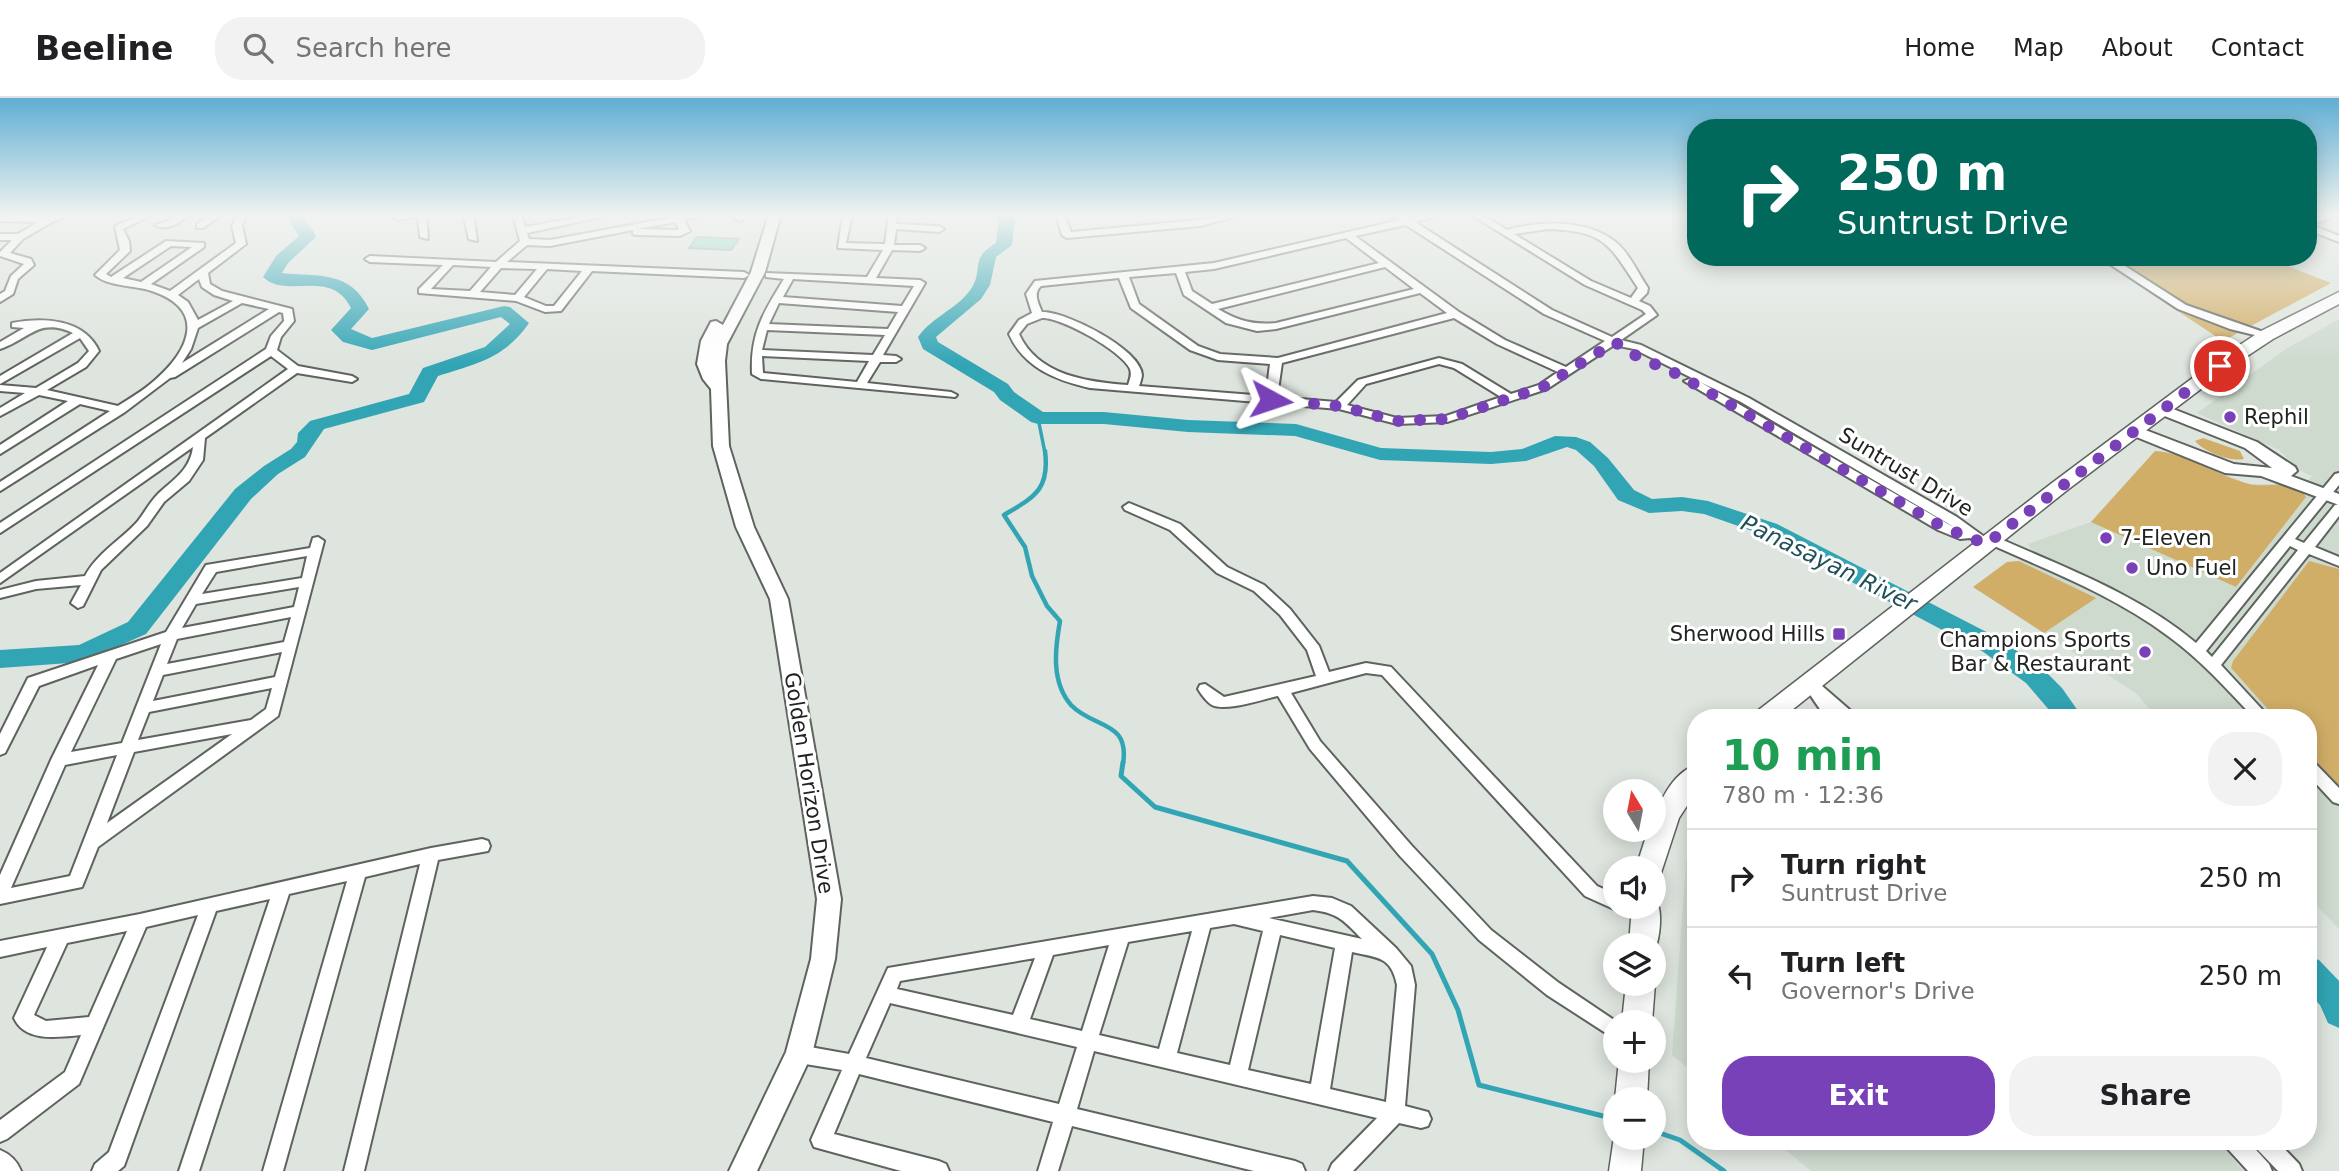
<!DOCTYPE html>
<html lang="en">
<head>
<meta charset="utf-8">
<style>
  :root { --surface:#fff; --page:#f2f2f2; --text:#202124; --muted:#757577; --line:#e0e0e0; --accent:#7841b8 }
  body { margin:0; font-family:"DejaVu Sans",sans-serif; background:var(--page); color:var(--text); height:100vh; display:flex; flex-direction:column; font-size:26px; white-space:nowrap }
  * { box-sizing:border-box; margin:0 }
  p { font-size:23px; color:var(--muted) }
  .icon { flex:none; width:38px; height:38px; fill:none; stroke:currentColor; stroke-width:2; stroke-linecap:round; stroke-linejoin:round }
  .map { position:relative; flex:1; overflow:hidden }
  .details { position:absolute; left:1687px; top:611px; width:630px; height:441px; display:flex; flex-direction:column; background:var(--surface); border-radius:28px; box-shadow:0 4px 18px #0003 }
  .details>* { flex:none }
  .top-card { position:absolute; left:1687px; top:21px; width:630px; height:147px; border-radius:28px; box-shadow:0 4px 18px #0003; background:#00695c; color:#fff; overflow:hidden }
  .needle { width:46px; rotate:350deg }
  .controls { position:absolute; left:1603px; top:681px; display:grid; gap:14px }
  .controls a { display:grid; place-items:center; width:63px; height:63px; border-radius:50%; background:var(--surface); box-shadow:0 4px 18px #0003; font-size:35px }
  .pin { position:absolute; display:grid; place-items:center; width:60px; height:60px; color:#fff; margin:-30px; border:4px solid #fff; border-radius:50%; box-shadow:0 2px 7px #0007 }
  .me { position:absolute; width:77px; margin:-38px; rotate:95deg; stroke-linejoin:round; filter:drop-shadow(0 0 5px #0008) }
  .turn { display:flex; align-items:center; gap:24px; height:147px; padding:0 35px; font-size:32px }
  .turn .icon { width:91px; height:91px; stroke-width:2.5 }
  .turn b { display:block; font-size:49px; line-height:60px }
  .round { display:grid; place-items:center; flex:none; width:74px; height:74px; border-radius:28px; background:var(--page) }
  .overview { display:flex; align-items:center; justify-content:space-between; height:119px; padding:0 35px }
  h1 { font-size:42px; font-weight:700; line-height:52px; color:#1e9e55 }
  .primary-button { display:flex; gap:14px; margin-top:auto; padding:14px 35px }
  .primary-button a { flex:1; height:80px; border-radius:28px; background:var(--accent); color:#fff; font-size:28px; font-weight:700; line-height:80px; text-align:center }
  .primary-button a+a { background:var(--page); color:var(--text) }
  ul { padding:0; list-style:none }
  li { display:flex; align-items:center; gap:21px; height:98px; padding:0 35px; border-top:2px solid var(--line) }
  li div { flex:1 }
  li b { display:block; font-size:26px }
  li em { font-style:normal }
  header { display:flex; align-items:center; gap:42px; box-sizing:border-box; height:98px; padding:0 35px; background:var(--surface); border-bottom:2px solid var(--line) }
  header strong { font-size:33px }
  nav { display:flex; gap:38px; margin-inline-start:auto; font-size:24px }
  .search { width:490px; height:63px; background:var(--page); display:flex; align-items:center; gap:18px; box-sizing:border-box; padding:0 24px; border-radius:28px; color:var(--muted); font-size:26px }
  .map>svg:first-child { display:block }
</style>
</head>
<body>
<header>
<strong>Beeline</strong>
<div class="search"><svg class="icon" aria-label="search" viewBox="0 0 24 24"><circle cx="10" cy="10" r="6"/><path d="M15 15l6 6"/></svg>Search here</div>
<nav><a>Home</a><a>Map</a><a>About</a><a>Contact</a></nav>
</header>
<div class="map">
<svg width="2339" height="1073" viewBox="0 0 2339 1073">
  <rect width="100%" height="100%" fill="#dee4de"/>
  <g fill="#cfdacf">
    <path d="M2339 221V831L2308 799V620L2156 619 2137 596 1973 489 2007 464 2019 463 2031 452 2028 446 2091 424 2155 353 2171 355 2248 386H2282L2300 392 2312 378 2299 372 2279 352 2197 315 2286 251Z"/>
    <path d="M1696 737V977L1672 957 1686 766 1689 750Z"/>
    <path d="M1775 1043H2227L2235 1051 2231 1059 2244 1073H1811Z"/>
  </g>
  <g fill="#d1ae68">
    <path d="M2096 159H2264L2331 185 2223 243Z"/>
    <path d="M2203 340 2240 353 2244 361C2230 364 2204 354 2195 343Z"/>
    <path d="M2155 353C2188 355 2218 378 2249 386 2268 391 2294 379 2306 399L2236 489 2091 424Z"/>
    <path d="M2019 463 2096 500 2044 535 1973 489 2007 464Z"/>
    <path d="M2309 463 2339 471V687L2308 655V620L2275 619 2231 570 2233 563Z"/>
  </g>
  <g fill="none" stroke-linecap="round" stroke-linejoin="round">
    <path stroke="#32a5b5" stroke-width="3.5" d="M1038 320 1045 355"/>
    <path stroke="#32a5b5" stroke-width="4.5" d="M1045 353C1050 392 1034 399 1004 417L1025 449 1032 478 1047 508 1060 523C1055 551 1051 584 1071 607 1094 631 1130 622 1123 666"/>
    <g stroke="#32a5b5" stroke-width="5">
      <path d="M1123 664 1121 678 1155 709 1347 763 1432 856 1458 912 1479 987 1615 1021"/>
      <path d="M1654 1033 1680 1042 1724 1073"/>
    </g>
    <g fill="#32a5b5" fill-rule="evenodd">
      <path d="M285 116H301C305 125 313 129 316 139L288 165 282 175C319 179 350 172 369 211L351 231 372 240 504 208 510 209 529 225C504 261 477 265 438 278L424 304 324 331 305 359 278 376 251 401 146 536 83 564 0 570V552L79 547 128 524 235 391 264 368 291 351 297 344 298 335 310 323 409 296 423 270 485 249 510 226 501 219 372 252 343 244 331 232 351 210C331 169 286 202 263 179L276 158 299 138Z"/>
      <path d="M994 116H1011L1015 121 1012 147 996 159 990 187 981 201 936 239 938 244 1008 286 1014 294 1043 314H1104L1188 322 1296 326 1381 350 1491 354 1522 351 1555 338 1576 339 1590 344 1608 360 1634 392 1652 401 1682 399 1708 403 1777 426 2000 541 2044 572 2062 590 2083 620H2056L2026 585 1982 553 1761 436 1704 416 1682 413 1649 415 1618 402 1594 368 1576 352 1567 349 1526 363 1491 366 1380 362 1295 338 1188 334 1104 326H1038L1031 324 1000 302 994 294 923 251 918 239C932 219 957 211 971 191 985 169 968 162 996 145L999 122Z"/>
      <path d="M2308 858 2319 862 2339 883V930L2328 925 2320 907 2308 894Z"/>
    </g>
  </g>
  <path fill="#6fd4bd" stroke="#959d9b" stroke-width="2" d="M697 139 739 141 731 152 689 150Z"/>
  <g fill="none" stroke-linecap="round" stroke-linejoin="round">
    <defs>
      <g id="minor">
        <path d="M58 116H72L52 124 23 141 10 155 31 161 34 167 18 181 13 196 0 204V196L5 193 11 178 24 166 0 158V154L12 142H0V136H18L38 124 0 123V117L48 119Z"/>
        <path d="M142 116H154L123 131 129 143 130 153 106 176 111 179 166 143 204 145V149L151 186 170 193 236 145 232 128 238 116H246L242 128 246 146 208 175 210 186 222 193 292 211 294 223 281 239 277 252 298 268 352 278 357 281 352 284 297 275 205 340 203 362 189 383 164 404 147 428 101 472 83 508 78 510 71 505 81 487 36 491 0 500V492L36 483 85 478C97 455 121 442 138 423 145 414 150 404 158 396 174 381 190 372 193 349L0 485V475L288 271 271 258 0 435V425L266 251 271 238 284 223 283 215 279 214 175 279 170 280 125 314 0 393V384L110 313 80 306 0 356V347L68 303 39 297 0 318V310L25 295 0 293V287L36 290 78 265 89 253 80 240 0 286V278L73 235C38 219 30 241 0 251V244L24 230 12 229V225C44 219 84 221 99 253L86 269 47 292 118 308C130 300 143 293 154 283 189 253 208 212 152 193 134 187 109 189 95 177L120 152 115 128ZM171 148 192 149 141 184 123 180ZM199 181 202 189 214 197 233 203 198 222 188 204 178 197ZM242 205 269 211 182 265 191 251 198 230Z"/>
        <path d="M179 116H190C180 125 167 134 155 127L166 124Z"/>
        <path d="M212 116H223L203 130H197V126Z"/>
        <path d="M400 116H426L428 141 420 139 418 118 398 122 393 119Z"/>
        <path d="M463 116H473L477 143 469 141Z"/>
        <path d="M513 116H521L525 129 596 116H615L527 135 529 141 550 142 674 119 673 116H707L684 122 690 133 680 138 636 137 633 136V132L550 148 527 147 507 164 744 174 749 177 744 180 592 173 561 213 545 214 516 203 419 195V191L443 167 370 164 365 161 370 158 496 164 520 143ZM676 124 679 132 637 131ZM453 167 491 169 470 193 431 191ZM501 170 537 171 515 197 480 194ZM547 171 582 173 554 208H546L524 199Z"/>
        <path d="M737 116H746L742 122 739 123 734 120Z"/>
        <path d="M843 116H852L846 145 885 146 889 116H897L896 126 939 128 944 131 939 134 896 131 894 147H920L925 150 920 153 892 152 876 180 920 182 925 185 883 257 896 258 901 261 896 264H880L867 285 951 294 957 297 955 299 761 281 752 276C750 236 763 215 784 181L766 179V175L867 179 883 152 838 150ZM793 181 914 188 902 208 783 199ZM779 205 898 214 888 231 769 226ZM767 232 885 237 873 257 762 252ZM762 258 869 263 857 284 763 275Z"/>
        <path d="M1056 116H1064L1071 134 1200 122 1229 116H1246L1200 128 1067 140 1062 137Z"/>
        <path d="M1392 116H1402L1409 120 1429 116H1444L1415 124 1552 212 1612 239 1646 216 1642 212 1585 187 1470 116H1481L1507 132C1542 122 1594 121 1621 149 1632 161 1639 177 1648 190L1647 195 1639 203 1650 208 1657 217 1621 242 1641 247 1749 300 1957 419 1986 440 1996 439C2065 470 2138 496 2196 545L2335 376 2339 375V387L2295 441 2304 445 2335 407 2339 406V418L2315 449 2339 459V468L2309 456 2221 567 2270 620H2254C2227 591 2200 561 2168 538 2115 498 2052 474 1992 447L1986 450 1970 440 1960 441 1938 432 1684 283 1692 280 1634 251 1614 247 1547 291 1447 324 1397 326 1339 311 1090 290C1056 282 1024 270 1009 236L1019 222 1032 215 1026 196 1035 183 1214 165 1400 122ZM1406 127 1544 216 1605 243 1566 269 1505 242 1459 214 1355 138ZM1548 131C1605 133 1609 146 1638 190L1631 200 1591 183 1514 136ZM1346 140 1379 165 1212 206 1192 193 1185 174 1214 171ZM1385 169 1414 191 1276 225C1253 227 1238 223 1218 211ZM1176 175 1184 197 1226 225 1257 233 1276 231 1420 195 1447 215 1278 260 1220 256 1198 248 1139 206 1129 179ZM1119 180 1131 210 1190 252 1218 262 1270 266 1266 298 1139 288C1140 286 1142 279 1142 277 1141 251 1065 213 1042 214 1038 205 1033 195 1041 188ZM1042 220C1061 219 1122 253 1130 271 1132 277 1130 281 1128 287 1088 284 1038 278 1019 236L1027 226ZM1454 220 1497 246 1558 274 1539 287 1511 296 1462 266 1439 260 1358 282 1336 304 1277 299 1282 265ZM1439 266 1454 270 1501 299 1446 318 1397 320 1347 307 1366 286ZM1700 284 1741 304 1954 429 1948 426ZM2290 448 2298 452 2212 559 2206 553Z"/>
        <path d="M2326 116H2339L2312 127 2339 138V144L2308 132V123Z"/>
        <path d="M2099 159H2111L2186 207 2272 237 2267 240 2230 231 2178 211Z"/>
        <path d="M1129 405 1180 426 1227 469 1264 487 1290 511 1319 548 1329 574 1366 565 1391 569 1597 788 1615 796V808C1628 808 1647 805 1654 818L1651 823 1645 825 1585 798 1382 577 1366 575 1291 595 1320 643 1412 748 1491 832 1559 885 1617 924H1615V941L1547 897 1479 842 1400 758 1310 651 1278 598C1263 601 1226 614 1212 607 1207 604 1201 596 1198 591L1200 587 1205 586 1224 599 1316 578 1307 552 1280 517 1254 493 1217 475 1170 432 1125 412 1123 409Z"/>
        <path d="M318 439 324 443 278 618 98 749 82 789 0 806V777L51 662 98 567 39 588 5 655 0 657V636L28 580 166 534 206 467 310 450 313 440ZM307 458 302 480 202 496 216 474ZM299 489 294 509 182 530 196 506ZM291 519 284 544 167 566 177 541ZM161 546 122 645 71 654 116 561ZM282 554 275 579 153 603 163 577ZM272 590 266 611 251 622 138 642 149 614ZM232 636 107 725 134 654ZM117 657 70 778 11 790 65 667Z"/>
        <path d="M1809 580 1814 581 1859 620H1826L1802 585Z"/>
        <path d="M2308 661 2313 663 2339 690V706L2333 704 2308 677Z"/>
        <path d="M482 741 488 743 490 748 488 753 438 762 364 1073H344L420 766 365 779 283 1073H263L347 783 289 796 199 1073H179L270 801 216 813 124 1068 118 1073H92L95 1066 109 1054 198 817 146 829 79 986 7 1041 0 1044V1022L65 974 81 937C60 939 25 945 14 920L47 849 0 859V843L140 816 431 750ZM127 833 89 919 46 923 34 917 67 845Z"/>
        <path d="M1313 798 1332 800 1351 808 1396 850 1411 868 1415 887 1405 1008 1428 1014 1431 1021 1428 1028 1421 1030 1399 1025 1353 1073H1329L1332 1066 1377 1020 1094 953 1077 1011 1295 1063 1302 1066 1305 1073H1254L1072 1028 1058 1073H1038L1053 1024 859 976 834 1036 939 1063 946 1066 949 1073H901L814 1049 811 1042 842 972 799 965 792 962 790 956 792 950 799 947 849 956 888 870ZM1313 812C1339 815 1345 824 1362 841L1269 820ZM1234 826 1263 833 1230 967 1177 955 1210 830ZM1192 833 1159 951 1099 937 1128 844ZM1280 837 1335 850 1311 986 1248 972ZM1109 847 1082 933 1030 921 1053 857ZM1352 854C1378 860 1391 858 1397 887L1386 1004 1330 991ZM1035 860 1013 917 897 891 900 883ZM890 905 1077 949 1059 1006 866 960Z"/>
        <path d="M2224 1043H2248L2269 1066 2272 1073H2248L2227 1050Z"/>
        <path d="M2253 1043H2277L2299 1066 2302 1073H2278L2256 1050Z"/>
        <path d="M0 1052C10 1056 17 1063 21 1073H0Z"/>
      </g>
      <g id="tertiary">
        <path d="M769 116H781L765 174 727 246 725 263 729 348 754 429 788 501 841 801 835 861 812 956 757 1073H729L786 954 811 861 817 801 770 501 736 429 713 348 711 291 703 281 697 266 701 243 711 224 716 223 723 227 751 174Z"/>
        <path d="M2163 307 2257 344 2295 369 2297 373 2291 378 2339 396V407L2261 378 2225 375 2129 336 2127 333 2129 330 2135 328 2234 366 2272 370 2245 350 2157 315 2155 312Z"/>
      </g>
      <g id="primary">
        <path d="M2339 194V206L2273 241 2226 272 2066 393 1782 620H1753L1756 614 2052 385 2214 264 2261 233Z"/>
        <path d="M1696 667V694L1679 720 1660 778 1654 780V770H1636L1648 732H1654C1654 709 1673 674 1696 667Z"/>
        <path d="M1654 799C1664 810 1660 841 1654 854V847H1629L1632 808H1654Z"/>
        <path d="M1654 884 1655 886 1652 924H1622L1626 886Z"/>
        <path d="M1619 962H1649L1647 1001H1615Z"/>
        <path d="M1615 1032V1040H1644L1641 1073H1609Z"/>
      </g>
    </defs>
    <use href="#minor" stroke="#5e635e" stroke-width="4"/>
    <use href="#tertiary" stroke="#5e635e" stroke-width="4"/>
    <use href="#primary" stroke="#5e635e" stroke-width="3"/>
    <use href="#minor" fill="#fff" fill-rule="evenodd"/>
    <use href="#tertiary" fill="#fff" fill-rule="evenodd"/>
    <use href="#primary" fill="#fff" fill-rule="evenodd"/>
  </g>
  <linearGradient id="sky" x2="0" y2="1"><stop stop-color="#5faed4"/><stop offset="0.44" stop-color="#f0f3f0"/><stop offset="1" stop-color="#f0f3f0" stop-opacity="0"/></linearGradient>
  <rect width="2339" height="266" fill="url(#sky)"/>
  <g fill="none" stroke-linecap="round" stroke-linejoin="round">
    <path stroke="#7841b8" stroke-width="12" stroke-dasharray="0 21.6" d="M1271 302 1339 308 1397 323 1447 321 1543 289 1615 244 1628 254 1677 276 1943 429 1986 446 2220 268"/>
  </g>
  <g fill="#7841b8" stroke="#fff" stroke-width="2.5">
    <circle cx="2230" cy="319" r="7"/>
    <circle cx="2106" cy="440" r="7"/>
    <circle cx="2132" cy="470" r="7"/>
    <rect x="1832" y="529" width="14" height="14" rx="3.5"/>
    <circle cx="2145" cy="554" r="7"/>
  </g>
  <g text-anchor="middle" stroke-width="6" stroke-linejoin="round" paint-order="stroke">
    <g font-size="21" fill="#212321" stroke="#fff" text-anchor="start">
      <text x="2244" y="326">Rephil</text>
      <text x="2120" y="447">7-Eleven</text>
      <text x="2146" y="477">Uno Fuel</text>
      <text x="1825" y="543" text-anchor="end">Sherwood Hills</text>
      <text x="2131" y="549" text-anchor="end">Champions Sports<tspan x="2131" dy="24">Bar &amp; Restaurant</tspan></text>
    </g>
    <g font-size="21" fill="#212321" stroke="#fff">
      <text transform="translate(1906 374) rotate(31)" y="7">Suntrust Drive</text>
      <text transform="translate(809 685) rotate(81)" y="7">Golden Horizon Drive</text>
    </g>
    <g font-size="23" font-style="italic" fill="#205057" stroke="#fff">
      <text transform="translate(1829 465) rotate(26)" y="8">Panasayan River</text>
    </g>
  </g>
</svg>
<div class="controls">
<a><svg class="needle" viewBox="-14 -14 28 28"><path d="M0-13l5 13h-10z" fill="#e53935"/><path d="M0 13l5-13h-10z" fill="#757577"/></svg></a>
<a><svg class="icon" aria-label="sound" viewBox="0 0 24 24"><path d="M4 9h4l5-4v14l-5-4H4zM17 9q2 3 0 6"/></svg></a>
<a><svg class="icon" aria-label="layers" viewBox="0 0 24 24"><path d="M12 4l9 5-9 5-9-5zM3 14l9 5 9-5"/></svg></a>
<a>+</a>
<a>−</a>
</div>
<div class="pin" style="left:2220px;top:268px;background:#d93025"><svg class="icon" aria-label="arrive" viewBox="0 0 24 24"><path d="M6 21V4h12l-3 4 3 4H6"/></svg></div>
<svg class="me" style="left:1271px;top:302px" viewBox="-20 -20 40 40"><path d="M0-17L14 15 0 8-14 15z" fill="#7841b8" stroke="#fff" stroke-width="4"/></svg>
<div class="top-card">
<div class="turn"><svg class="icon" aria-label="right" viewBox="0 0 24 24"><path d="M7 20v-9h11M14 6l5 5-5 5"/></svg><div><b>250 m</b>Suntrust Drive</div></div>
</div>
<section class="details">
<div class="overview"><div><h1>10 min</h1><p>780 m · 12:36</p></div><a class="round"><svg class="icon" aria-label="close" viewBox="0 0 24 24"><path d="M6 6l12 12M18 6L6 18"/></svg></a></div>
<ul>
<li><svg class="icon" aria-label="right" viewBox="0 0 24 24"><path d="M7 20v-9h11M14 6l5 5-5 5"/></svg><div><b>Turn right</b><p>Suntrust Drive</p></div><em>250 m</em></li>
<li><svg class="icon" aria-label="left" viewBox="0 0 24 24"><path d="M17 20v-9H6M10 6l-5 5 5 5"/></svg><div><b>Turn left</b><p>Governor's Drive</p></div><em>250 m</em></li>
</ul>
<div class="primary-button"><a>Exit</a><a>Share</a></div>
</section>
</div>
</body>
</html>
